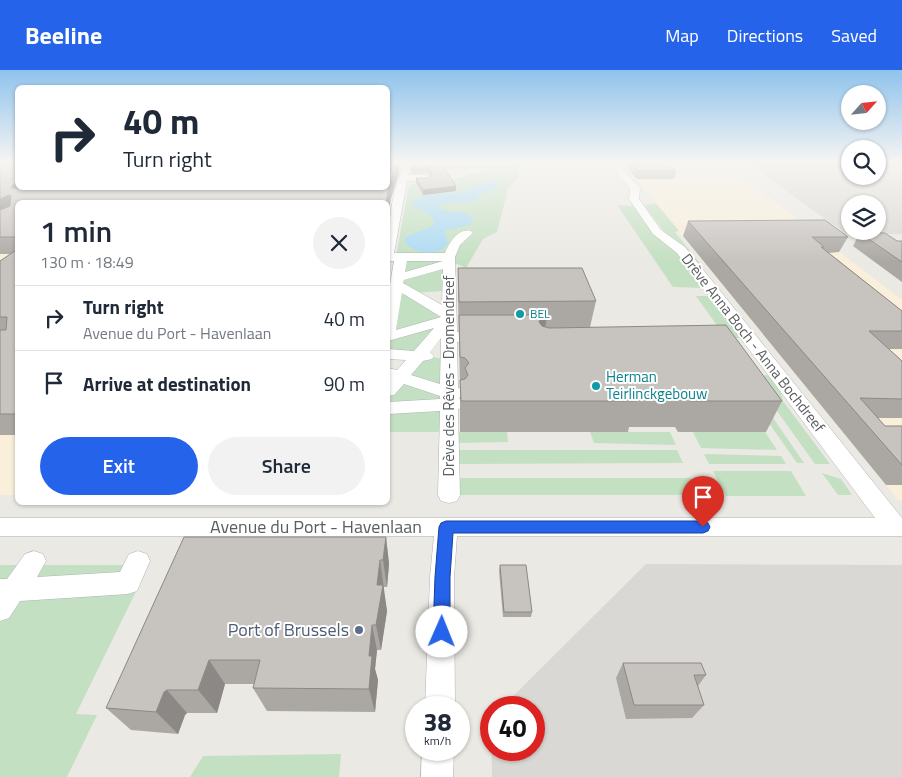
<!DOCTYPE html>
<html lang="en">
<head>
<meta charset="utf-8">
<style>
  :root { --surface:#fff; --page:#f2f2f3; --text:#1f2937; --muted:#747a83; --line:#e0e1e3; --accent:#2563eb }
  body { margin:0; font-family:"Titillium Web",sans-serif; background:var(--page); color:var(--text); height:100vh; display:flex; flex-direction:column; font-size:19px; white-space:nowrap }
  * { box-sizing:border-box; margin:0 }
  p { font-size:16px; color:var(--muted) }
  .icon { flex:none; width:28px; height:28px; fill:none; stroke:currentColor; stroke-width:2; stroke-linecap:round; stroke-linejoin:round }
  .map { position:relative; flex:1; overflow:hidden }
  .side { position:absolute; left:15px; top:130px; width:375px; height:305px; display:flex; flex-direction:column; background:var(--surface); border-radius:8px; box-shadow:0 1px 4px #0004 }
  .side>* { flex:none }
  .banner { position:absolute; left:15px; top:15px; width:375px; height:105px; border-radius:8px; box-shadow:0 1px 4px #0004; background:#fff; color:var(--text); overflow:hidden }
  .needle { width:32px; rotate:63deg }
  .fabs { position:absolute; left:841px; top:15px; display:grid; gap:10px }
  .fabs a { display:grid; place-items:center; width:45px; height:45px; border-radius:50%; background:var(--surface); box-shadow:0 1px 4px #0004; font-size:25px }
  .speed { position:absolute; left:405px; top:626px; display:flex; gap:10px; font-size:25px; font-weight:700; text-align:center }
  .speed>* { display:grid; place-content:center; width:65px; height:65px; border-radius:50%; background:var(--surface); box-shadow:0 1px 4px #0004; line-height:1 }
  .speed small { font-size:12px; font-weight:400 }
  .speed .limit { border:8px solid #d22; background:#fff; color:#111 }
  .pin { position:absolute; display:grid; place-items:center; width:42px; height:42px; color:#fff; margin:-51px -21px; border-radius:50% 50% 50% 0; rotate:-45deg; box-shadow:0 0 5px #0007 }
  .pin .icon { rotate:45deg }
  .me { position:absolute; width:55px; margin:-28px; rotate:1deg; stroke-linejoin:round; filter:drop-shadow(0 0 4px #0008) }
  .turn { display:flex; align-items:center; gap:18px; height:105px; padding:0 25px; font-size:22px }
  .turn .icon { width:65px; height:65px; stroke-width:2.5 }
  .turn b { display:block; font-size:35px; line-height:42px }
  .round { display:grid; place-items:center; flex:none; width:52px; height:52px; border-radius:26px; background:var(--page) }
  .summary { display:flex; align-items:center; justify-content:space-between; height:85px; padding:0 25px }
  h1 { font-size:30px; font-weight:600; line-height:38px }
  .button { display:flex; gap:10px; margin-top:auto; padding:10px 25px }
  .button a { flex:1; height:58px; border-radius:30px; background:var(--accent); color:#fff; font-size:20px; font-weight:600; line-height:58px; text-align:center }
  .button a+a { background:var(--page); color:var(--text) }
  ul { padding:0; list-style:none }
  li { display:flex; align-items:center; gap:15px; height:65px; padding:0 25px; border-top:1px solid var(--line) }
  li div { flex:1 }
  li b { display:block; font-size:19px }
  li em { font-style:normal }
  header { display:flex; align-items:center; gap:30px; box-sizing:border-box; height:70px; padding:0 25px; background:var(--accent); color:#fff }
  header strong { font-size:24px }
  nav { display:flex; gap:28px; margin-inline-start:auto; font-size:18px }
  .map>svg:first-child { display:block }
</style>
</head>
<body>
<header>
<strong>Beeline</strong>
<nav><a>Map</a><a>Directions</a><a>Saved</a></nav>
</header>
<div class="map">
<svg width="902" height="707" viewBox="0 0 902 707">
  <rect width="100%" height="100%" fill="#ebe9e3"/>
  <g fill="#f9efda">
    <path d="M623 93H724L902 230V430H898L676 158 668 157 661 151 657 134Z"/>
    <path d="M17 150V425H0V161Z"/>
  </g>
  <g fill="#dad8d5" fill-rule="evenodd">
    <path d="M748 93H850V106H878V97H881L878 93 902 94V164H846ZM850 134H878V161H850Z"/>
    <path d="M646 494 902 495V707H492L491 649V680H534V638L502 637Z"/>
  </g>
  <g fill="#c4e0c2">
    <path d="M413 93H524L518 97 519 106 508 119 497 162 483 169 466 198 455 193 401 205 396 186Z"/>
    <path d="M656 133 679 161 675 162 702 196H699L668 167 646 138 645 135Z"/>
    <path d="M617 135 635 136 674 178 704 218 673 217Z"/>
    <path d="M444 196 443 221 413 223 400 215 401 207Z"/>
    <path d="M411 224 443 243V250L392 265 398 225Z"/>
    <path d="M696 226H711L742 268H726Z"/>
    <path d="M442 252 417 284 389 283 391 267Z"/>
    <path d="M419 287 442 288 441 319 403 306Z"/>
    <path d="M771 305 780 320 783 331 830 394H815L752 306Z"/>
    <path d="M400 308 441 322V334L388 337V324Z"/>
    <path d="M441 337 440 362H388V340Z"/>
    <path d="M771 345 804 393H797L764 346Z"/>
    <path d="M457 362H507L508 372 457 373Z"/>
    <path d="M590 362H670L676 375 594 373Z"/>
    <path d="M693 362H765L777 380 701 378Z"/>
    <path d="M457 380H677L683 393 457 394Z"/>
    <path d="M704 384 781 386 786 394H709Z"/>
    <path d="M713 401H791L806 426H726Z"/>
    <path d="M822 403 841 409 852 425H838Z"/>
    <path d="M458 408H691L699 425H458Z"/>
    <path d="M0 495H149L76 644 97 645 67 707H0Z"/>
    <path d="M341 684 339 707H190L203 686Z"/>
  </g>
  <path fill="#f5ead4" d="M491 98 455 109 408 115 410 109 430 108 445 99Z"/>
  <path fill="#abdaf3" d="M493 110 499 112 498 117 480 125 475 132 446 133 439 136 442 140 465 143 474 149 469 155 444 161 448 173C440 187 416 184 406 174L405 169C413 159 428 163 434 152L430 145 413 136 412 133C422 121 443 125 457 123 474 121 477 111 493 110Z"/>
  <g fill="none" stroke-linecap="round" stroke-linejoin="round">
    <defs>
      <g id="minor">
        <path d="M406 93H414L408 105H427L431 108 427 111H407L394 183H445C449 173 458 158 471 161L473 163 460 175 455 187 457 262 490 264 493 267 490 270 457 272 458 318 463 319 466 323 463 327 458 328 463 330 466 334 463 338 458 339 460 425 457 431 449 433 441 431 438 425 440 341 388 344V332L440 329V326L404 314 394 325 388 326V311L389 309 388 308V298L397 300 406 290 388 289V279L414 281 434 258 388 271V226L394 191H388C388 159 390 121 406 93ZM407 191H443L405 202ZM443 199 442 235 403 213 404 210ZM402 223 441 247 396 260ZM441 268 440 314 411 305 423 291 432 289 434 286 430 282Z"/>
        <path d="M609 93H617L640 118 639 129 661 160 685 177 902 448V466H457L454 507 455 638H425L430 507 434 466H0V448H875L677 183 653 164 629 129 630 118Z"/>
        <path d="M34 481 43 484 46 491 37 507 120 502 129 484 138 481 147 484 150 491 137 521 128 524 20 531 9 548 0 551V509H7L25 484Z"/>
        <path d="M422 680H454L453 707H421Z"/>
      </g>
    </defs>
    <use href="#minor" stroke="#b0b3b6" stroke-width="1"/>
    <use href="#minor" fill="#fff" fill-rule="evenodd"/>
  </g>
  <g fill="#aba8a4">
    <path d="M0 93 18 118 388 93H399V103L391 128 18 132V365H0V191L10 184H0Z"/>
    <path d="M623 93H666L676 101 674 109H637Z"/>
    <path d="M891 93H902V94Z"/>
    <path d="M443 96 456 116V121L423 125 416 113V108H428L431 106 427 103H411V99Z"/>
    <path d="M688 151 848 167 839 182 829 183 902 241V279H889L902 291V348H878L885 356H902V415H886L683 166Z"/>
    <path d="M860 163 897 171H902V212L853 176Z"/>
    <path d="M458 198 596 231 590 257 782 331 766 362H678L675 357H629L628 362H460V317L458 225Z"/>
    <path d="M386 467 389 494 387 517H384L383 520 387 541 381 580H377L375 599 378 610 375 642 267 641 253 618 254 614H225L217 643H187L185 645 178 664 131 660 106 638Z"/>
    <path d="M500 495 532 542 531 547H503L499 501Z"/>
    <path d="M623 593 706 605 698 616 704 635 692 648 626 649 616 608Z"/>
  </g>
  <g fill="#8b8886">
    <path d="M397 93H399V103L391 128 388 147V132H386L390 113Z"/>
    <path d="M18 113V118H42L20 130 11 118 12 115Z"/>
    <path d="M456 116V121L423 125V120Z"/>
    <path d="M9 125 17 140 0 149V129Z"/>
    <path d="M388 176 390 193 388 202Z"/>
    <path d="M547 245 543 274 539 252 541 247Z"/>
    <path d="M386 467 389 494 387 517 383 490Z"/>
    <path d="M380 490 387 541 381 580 376 555 377 515Z"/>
    <path d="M372 555 377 580 375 599 378 610 375 642 369 619V586Z"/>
    <path d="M209 590 225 614 217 643 198 620Z"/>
    <path d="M167 620 187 643 185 645 178 664 156 642 164 622Z"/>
  </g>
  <g fill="#c7c3bf" stroke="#8b8886">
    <path d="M0 93H18V113L12 115 11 118 25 119 27 118H388V93H397L390 113 386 132H18V167H0V140L10 136 11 126 9 125 0 129Z"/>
    <path d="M631 93H666L676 101H638Z"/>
    <path d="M443 96 456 116 423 120 416 108H428L432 105V102L427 99H411L412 97Z"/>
    <path d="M825 150 848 167H812L824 177H821L902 241V261H869L902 291V329L860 328 885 356H902V395L688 151Z"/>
    <path d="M860 163H885L897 171H902V192Z"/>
    <path d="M18 179V344H0V260H6L7 247H0V191Z"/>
    <path d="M458 198H582L596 231 459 232Z"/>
    <path d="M459 245H547L541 247 539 252 542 256 549 258 726 255 782 331H690L687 326H635L637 331H461L460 310 465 309 468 305 465 298 469 293 465 288 460 287Z"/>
    <path d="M184 467H386L383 490H380L377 515H383L376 555H372L369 586H372L369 619 253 618 260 590H209L198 620H167L164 622 156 642 106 638Z"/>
    <path d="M500 495H526L532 542H504Z"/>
    <path d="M623 593H701L706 605H694L704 635H634Z"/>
  </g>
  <linearGradient id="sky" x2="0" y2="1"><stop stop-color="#8fc3ec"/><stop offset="0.48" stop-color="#f6f5f2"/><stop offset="1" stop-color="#f6f5f2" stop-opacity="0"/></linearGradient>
  <rect width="902" height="192" fill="url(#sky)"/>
  <path fill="#2563eb" stroke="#184099" d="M446 451H703L708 453 710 457 708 461 703 463H453L450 507V562L447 567 442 570 436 567 433 562 435 507 439 457 441 453Z"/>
  <g fill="#0f9aa8" stroke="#fff" stroke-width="2">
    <circle cx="520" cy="244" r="5"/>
    <circle cx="596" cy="316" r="5"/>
  </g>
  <circle fill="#5c6f8a" stroke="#fff" stroke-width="2" cx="359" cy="560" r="5"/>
  <g text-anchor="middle" stroke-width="4" stroke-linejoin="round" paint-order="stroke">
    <g font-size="12" fill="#0d838f" stroke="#fff" text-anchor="start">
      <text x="530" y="248">BEL</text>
    </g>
    <g font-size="15" fill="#5b5e61" stroke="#fff">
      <text transform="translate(753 273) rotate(52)" y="5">Drève Anna Boch - Anna Bochdreef</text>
      <text transform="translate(449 306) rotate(-90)" y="5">Drève des Rêves - Dromendreef</text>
    </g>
    <g font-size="15" fill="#0d838f" stroke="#fff" text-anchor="start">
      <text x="606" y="312">Herman<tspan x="606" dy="17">Teirlinckgebouw</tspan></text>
    </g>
    <g font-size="18" fill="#5b5e61" stroke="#fff">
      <text x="316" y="463">Avenue du Port - Havenlaan</text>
    </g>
    <g font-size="18" fill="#4e5e75" stroke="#fff" text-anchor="end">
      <text x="349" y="566">Port of Brussels</text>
    </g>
  </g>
</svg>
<div class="fabs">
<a><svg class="needle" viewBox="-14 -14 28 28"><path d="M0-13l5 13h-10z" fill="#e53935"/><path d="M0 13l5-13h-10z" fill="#747a83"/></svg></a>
<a><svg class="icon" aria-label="search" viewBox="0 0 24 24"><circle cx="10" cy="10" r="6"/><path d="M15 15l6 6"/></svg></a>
<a><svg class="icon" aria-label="layers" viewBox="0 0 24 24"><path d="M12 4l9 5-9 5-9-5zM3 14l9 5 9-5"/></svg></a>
</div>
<div class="speed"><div>38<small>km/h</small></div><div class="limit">40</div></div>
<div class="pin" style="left:703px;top:457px;background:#d93025"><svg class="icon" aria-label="arrive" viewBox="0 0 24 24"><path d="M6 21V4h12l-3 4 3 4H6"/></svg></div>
<svg class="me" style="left:442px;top:562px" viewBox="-20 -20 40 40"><circle r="19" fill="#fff"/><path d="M0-13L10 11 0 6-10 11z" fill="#2563eb"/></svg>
<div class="banner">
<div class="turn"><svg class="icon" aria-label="right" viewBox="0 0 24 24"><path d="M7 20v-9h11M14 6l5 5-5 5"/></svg><div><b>40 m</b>Turn right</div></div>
</div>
<section class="side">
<div class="summary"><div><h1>1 min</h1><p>130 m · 18:49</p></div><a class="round"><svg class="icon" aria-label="close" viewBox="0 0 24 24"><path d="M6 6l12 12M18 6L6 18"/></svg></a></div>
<ul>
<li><svg class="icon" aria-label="right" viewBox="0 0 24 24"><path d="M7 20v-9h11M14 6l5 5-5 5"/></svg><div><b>Turn right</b><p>Avenue du Port - Havenlaan</p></div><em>40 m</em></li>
<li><svg class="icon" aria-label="arrive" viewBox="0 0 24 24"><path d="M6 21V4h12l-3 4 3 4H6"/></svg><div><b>Arrive at destination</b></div><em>90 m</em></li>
</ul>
<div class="button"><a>Exit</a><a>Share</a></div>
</section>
</div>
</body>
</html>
